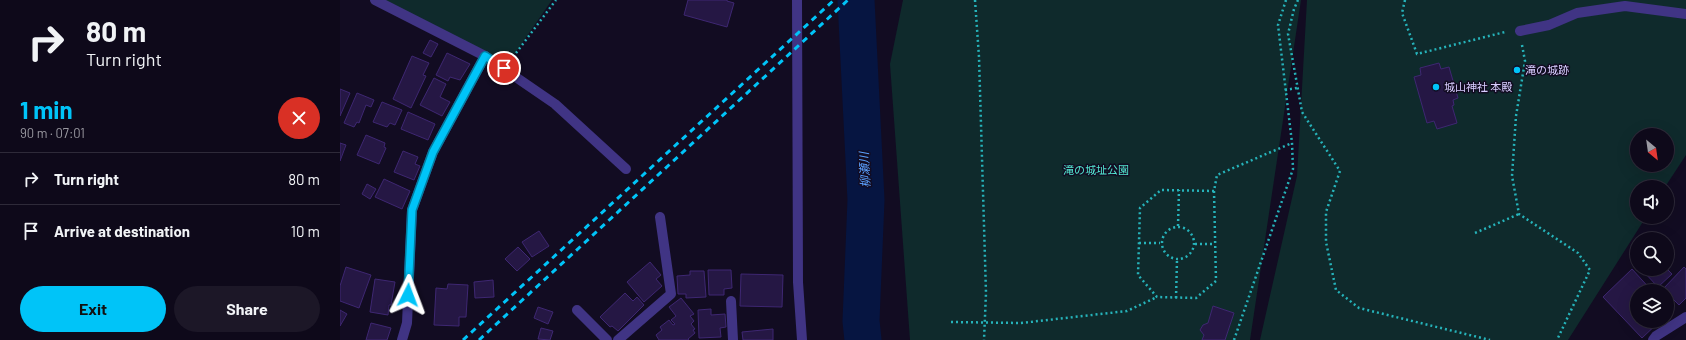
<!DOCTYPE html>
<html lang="en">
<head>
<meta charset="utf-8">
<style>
  :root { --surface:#0e091a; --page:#1c1727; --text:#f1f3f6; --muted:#9b9aa2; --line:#2e2a39; --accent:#00c4f8 }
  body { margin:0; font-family:Barlow,"Noto Sans JP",sans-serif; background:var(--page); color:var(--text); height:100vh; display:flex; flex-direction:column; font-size:15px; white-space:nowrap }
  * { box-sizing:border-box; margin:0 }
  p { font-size:13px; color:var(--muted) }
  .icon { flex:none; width:22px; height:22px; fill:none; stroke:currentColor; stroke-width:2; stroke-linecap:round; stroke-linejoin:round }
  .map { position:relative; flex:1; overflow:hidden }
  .panel { display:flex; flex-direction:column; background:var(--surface); width:340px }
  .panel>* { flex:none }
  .hud { background:#0e091a; color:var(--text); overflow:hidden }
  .needle { width:26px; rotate:151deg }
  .tools { position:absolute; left:1290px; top:128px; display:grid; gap:8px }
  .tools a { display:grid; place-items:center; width:44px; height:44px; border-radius:50%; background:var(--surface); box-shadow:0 4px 16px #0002,0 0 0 1px var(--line); font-size:20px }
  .pin { position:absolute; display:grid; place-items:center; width:34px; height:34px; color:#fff; margin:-17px; border:2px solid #fff; border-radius:50%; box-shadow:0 1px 4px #0007 }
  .me { position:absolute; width:44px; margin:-22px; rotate:3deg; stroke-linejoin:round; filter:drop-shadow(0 0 3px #0008) }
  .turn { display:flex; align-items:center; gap:14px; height:84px; padding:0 20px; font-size:18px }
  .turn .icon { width:52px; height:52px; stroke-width:2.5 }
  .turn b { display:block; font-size:28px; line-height:34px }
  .round { display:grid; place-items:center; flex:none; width:42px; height:42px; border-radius:21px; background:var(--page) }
  .head { display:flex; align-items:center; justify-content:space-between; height:68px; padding:0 20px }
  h1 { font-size:24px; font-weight:700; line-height:30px; color:var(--accent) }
  .primary-button { display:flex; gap:8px; margin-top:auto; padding:8px 20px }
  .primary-button a { flex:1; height:46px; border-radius:24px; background:var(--accent); color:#111; font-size:16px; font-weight:700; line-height:46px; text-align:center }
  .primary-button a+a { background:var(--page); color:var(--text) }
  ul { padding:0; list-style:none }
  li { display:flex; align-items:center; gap:12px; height:52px; padding:0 20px; border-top:1px solid var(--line) }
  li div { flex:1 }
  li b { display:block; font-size:15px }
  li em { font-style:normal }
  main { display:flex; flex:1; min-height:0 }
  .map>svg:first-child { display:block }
</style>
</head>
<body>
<main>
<section class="panel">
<div class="hud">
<div class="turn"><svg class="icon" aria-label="right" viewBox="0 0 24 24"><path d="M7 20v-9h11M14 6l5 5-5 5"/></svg><div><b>80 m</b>Turn right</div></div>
</div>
<div class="head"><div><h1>1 min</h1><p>90 m · 07:01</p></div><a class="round" style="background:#d93025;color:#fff"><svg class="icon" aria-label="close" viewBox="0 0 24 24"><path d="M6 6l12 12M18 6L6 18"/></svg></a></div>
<ul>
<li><svg class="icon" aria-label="right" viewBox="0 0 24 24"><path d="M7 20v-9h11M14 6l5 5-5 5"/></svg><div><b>Turn right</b></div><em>80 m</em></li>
<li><svg class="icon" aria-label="arrive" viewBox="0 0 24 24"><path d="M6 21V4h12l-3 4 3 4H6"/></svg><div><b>Arrive at destination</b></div><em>10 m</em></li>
</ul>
<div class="primary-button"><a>Exit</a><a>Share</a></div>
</section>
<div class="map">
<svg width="1346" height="340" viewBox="0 0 1346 340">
  <rect width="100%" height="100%" fill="#120c22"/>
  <g fill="#0f2a2c" fill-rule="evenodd">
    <path d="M35 0H212L164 69Z"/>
    <path d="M563 0H961L910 340H570L550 64Z"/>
    <path d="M967 0H1346V155L1325 187H1297V217H1306L1228 340H920L957 176ZM1297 135H1327V165H1297Z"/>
  </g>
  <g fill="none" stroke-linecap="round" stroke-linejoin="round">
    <path stroke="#061541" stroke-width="37" d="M516 0 526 200 521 321 523 340"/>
  </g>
  <g fill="#251744" stroke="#3e2772">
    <path d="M348 0H387V1L394 3 387 27 344 15Z"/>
    <path d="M90 40 98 44 91 57 83 53Z"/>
    <path d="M107 53 130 64 120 80 110 77 108 81 96 75Z"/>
    <path d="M72 56 89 63 83 75 86 76 71 108 53 99Z"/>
    <path d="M1099 63 1101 69 1109 67 1118 98 1113 100 1114 105 1112 106 1117 123 1097 129 1094 121 1087 123 1074 77 1081 75 1080 68Z"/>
    <path d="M94 78 106 84 100 97 110 102 102 116 80 105Z"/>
    <path d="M0 89 10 93 0 116Z"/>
    <path d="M17 93 34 100 31 107 26 105 19 123 17 122 14 127 4 123Z"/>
    <path d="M42 102 62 110 55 125 50 123 47 127 33 122Z"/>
    <path d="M68 112 95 124 88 140 61 129Z"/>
    <path d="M26 135 45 143 44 147 46 148 39 164 17 155Z"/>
    <path d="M0 143 6 145 0 161Z"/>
    <path d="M63 151 78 157 75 164 80 166 74 180 54 172Z"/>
    <path d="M44 179 70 191 62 209 35 197Z"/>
    <path d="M27 184 36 189 30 199 22 194Z"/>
    <path d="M199 231 209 246 192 257 182 242Z"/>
    <path d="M178 247 190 259 177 271 165 259Z"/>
    <path d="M310 262 321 275 316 279 322 286 304 302 287 282Z"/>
    <path d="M6 267 31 275 19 308 0 301V286Z"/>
    <path d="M1344 267 1346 269V298L1339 305 1327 293V291L1323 289Z"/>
    <path d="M1292 269 1312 291H1297V321H1320L1302 338 1263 297Z"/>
    <path d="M1303 269H1327L1332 274 1318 287 1302 270Z"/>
    <path d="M368 270H391L392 288 384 289V295H369Z"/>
    <path d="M350 271H364L366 297 346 298V294H338L337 276 350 275Z"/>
    <path d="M401 274 443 275 442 307 400 306Z"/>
    <path d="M35 279 55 282 51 305H49L48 315 30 312Z"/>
    <path d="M153 280 154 297 135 298 134 282Z"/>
    <path d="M108 284 128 285 126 317H119V326L94 325 96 288 107 289Z"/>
    <path d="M285 293 293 301 297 297 304 305 278 331 272 326 270 327 260 317Z"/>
    <path d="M341 298 354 314 350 316 354 321 351 324 355 329 353 330 355 333 348 339 349 340H319L316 335 322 330 320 327 329 320 333 325 335 324 331 320 336 316 329 307Z"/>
    <path d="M873 306 894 313 885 340H862L864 335 860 330 863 325 868 323Z"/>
    <path d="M198 307 213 312 208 324 194 318Z"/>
    <path d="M371 309V315L385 314 386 327 380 328 381 337 359 338 358 310Z"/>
    <path d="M0 310 7 314 0 326Z"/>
    <path d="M31 323 51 328 47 340H26Z"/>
    <path d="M201 328 213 331 210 340 198 339Z"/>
    <path d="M433 329V340H403L402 332Z"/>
  </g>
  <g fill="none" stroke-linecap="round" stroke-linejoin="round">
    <g stroke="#26b3ba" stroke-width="2.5" stroke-dasharray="2 3" stroke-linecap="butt">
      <path d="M635 0 639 57 646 293 644 340"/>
      <path d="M958 0 954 9 948 34 962 112 1000 171 986 212V242L996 290 1019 308 1150 340"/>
      <path d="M1065 0 1062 13 1077 54 1165 32"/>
      <path d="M1182 45 1185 61 1176 116 1172 176 1179 214 1238 253 1250 270 1217 340"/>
      <path d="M173 57 216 0"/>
      <path d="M945 90 957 88"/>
      <path d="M874 191 821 190 800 208 798 275 817 297 856 298 876 281 874 191 877 175 952 143"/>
      <path d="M838 226 839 190"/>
      <circle cx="838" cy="243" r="16"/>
      <path d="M1135 233 1179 214"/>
      <path d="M799 243H820"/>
      <path d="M855 244H875"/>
      <path d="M836 298 837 260"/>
      <path d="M611 322 681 323 787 311 817 297"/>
      <path d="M894 340 953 169 952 143 938 25 946 0"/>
    </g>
    <g stroke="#403484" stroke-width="10">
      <path d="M35 0 145 56"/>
      <path d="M457 0 458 282 462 340"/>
      <path d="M1180 31 1209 25 1237 13 1285 6 1346 14"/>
      <path d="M391 301 393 340"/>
      <path d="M237 310 267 340"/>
      <path d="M62 340 67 323 72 210 93 152 145 56 215 104 286 169"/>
      <path d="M278 340 331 294 320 217"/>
      <path d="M1313 340 1316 336 1346 317"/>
    </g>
    <g stroke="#00c4f8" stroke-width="3" stroke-dasharray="6 5" stroke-linecap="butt">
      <path d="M123 340 494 0"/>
      <path d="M139 340 508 0"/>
    </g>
  </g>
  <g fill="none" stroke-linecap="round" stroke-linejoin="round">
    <defs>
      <path id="route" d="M68 295 72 210 93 152 145 56 164 68"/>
    </defs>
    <use href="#route" stroke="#007fa1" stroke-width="10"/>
    <use href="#route" stroke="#00c4f8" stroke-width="7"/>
  </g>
  <g fill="#00c4f8" stroke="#120c22" stroke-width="1.5">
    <circle cx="1177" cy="70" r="4"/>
    <circle cx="1096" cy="87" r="4"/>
  </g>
  <g text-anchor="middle" stroke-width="3" stroke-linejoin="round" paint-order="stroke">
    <g font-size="11" fill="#d8cdff" stroke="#120c22" text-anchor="start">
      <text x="1185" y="74">滝の城跡</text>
      <text x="1104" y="91">城山神社 本殿</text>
    </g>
    <g font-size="11" fill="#52e6d1" stroke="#120c22">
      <text x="756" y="174">滝の城址公園</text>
    </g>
    <g font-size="12" font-style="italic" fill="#5ba1ff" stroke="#120c22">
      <text transform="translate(525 170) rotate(-93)" y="4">柳瀬川</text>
    </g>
  </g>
</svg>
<div class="tools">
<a><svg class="needle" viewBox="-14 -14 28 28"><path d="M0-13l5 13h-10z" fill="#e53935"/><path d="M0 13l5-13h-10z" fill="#9b9aa2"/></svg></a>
<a><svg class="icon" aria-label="sound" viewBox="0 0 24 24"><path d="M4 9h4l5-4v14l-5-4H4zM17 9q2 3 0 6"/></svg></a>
<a><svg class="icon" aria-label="search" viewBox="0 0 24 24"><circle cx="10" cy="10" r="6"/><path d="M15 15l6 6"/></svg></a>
<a><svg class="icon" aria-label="layers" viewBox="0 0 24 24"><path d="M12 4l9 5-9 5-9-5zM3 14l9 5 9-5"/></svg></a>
</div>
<div class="pin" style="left:164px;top:68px;background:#d93025"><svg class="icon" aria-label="arrive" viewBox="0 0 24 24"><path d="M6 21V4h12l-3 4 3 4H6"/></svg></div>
<svg class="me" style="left:68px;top:295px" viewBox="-20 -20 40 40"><path d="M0-17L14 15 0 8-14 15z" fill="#00c4f8" stroke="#fff" stroke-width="4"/></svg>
</div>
</main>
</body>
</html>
